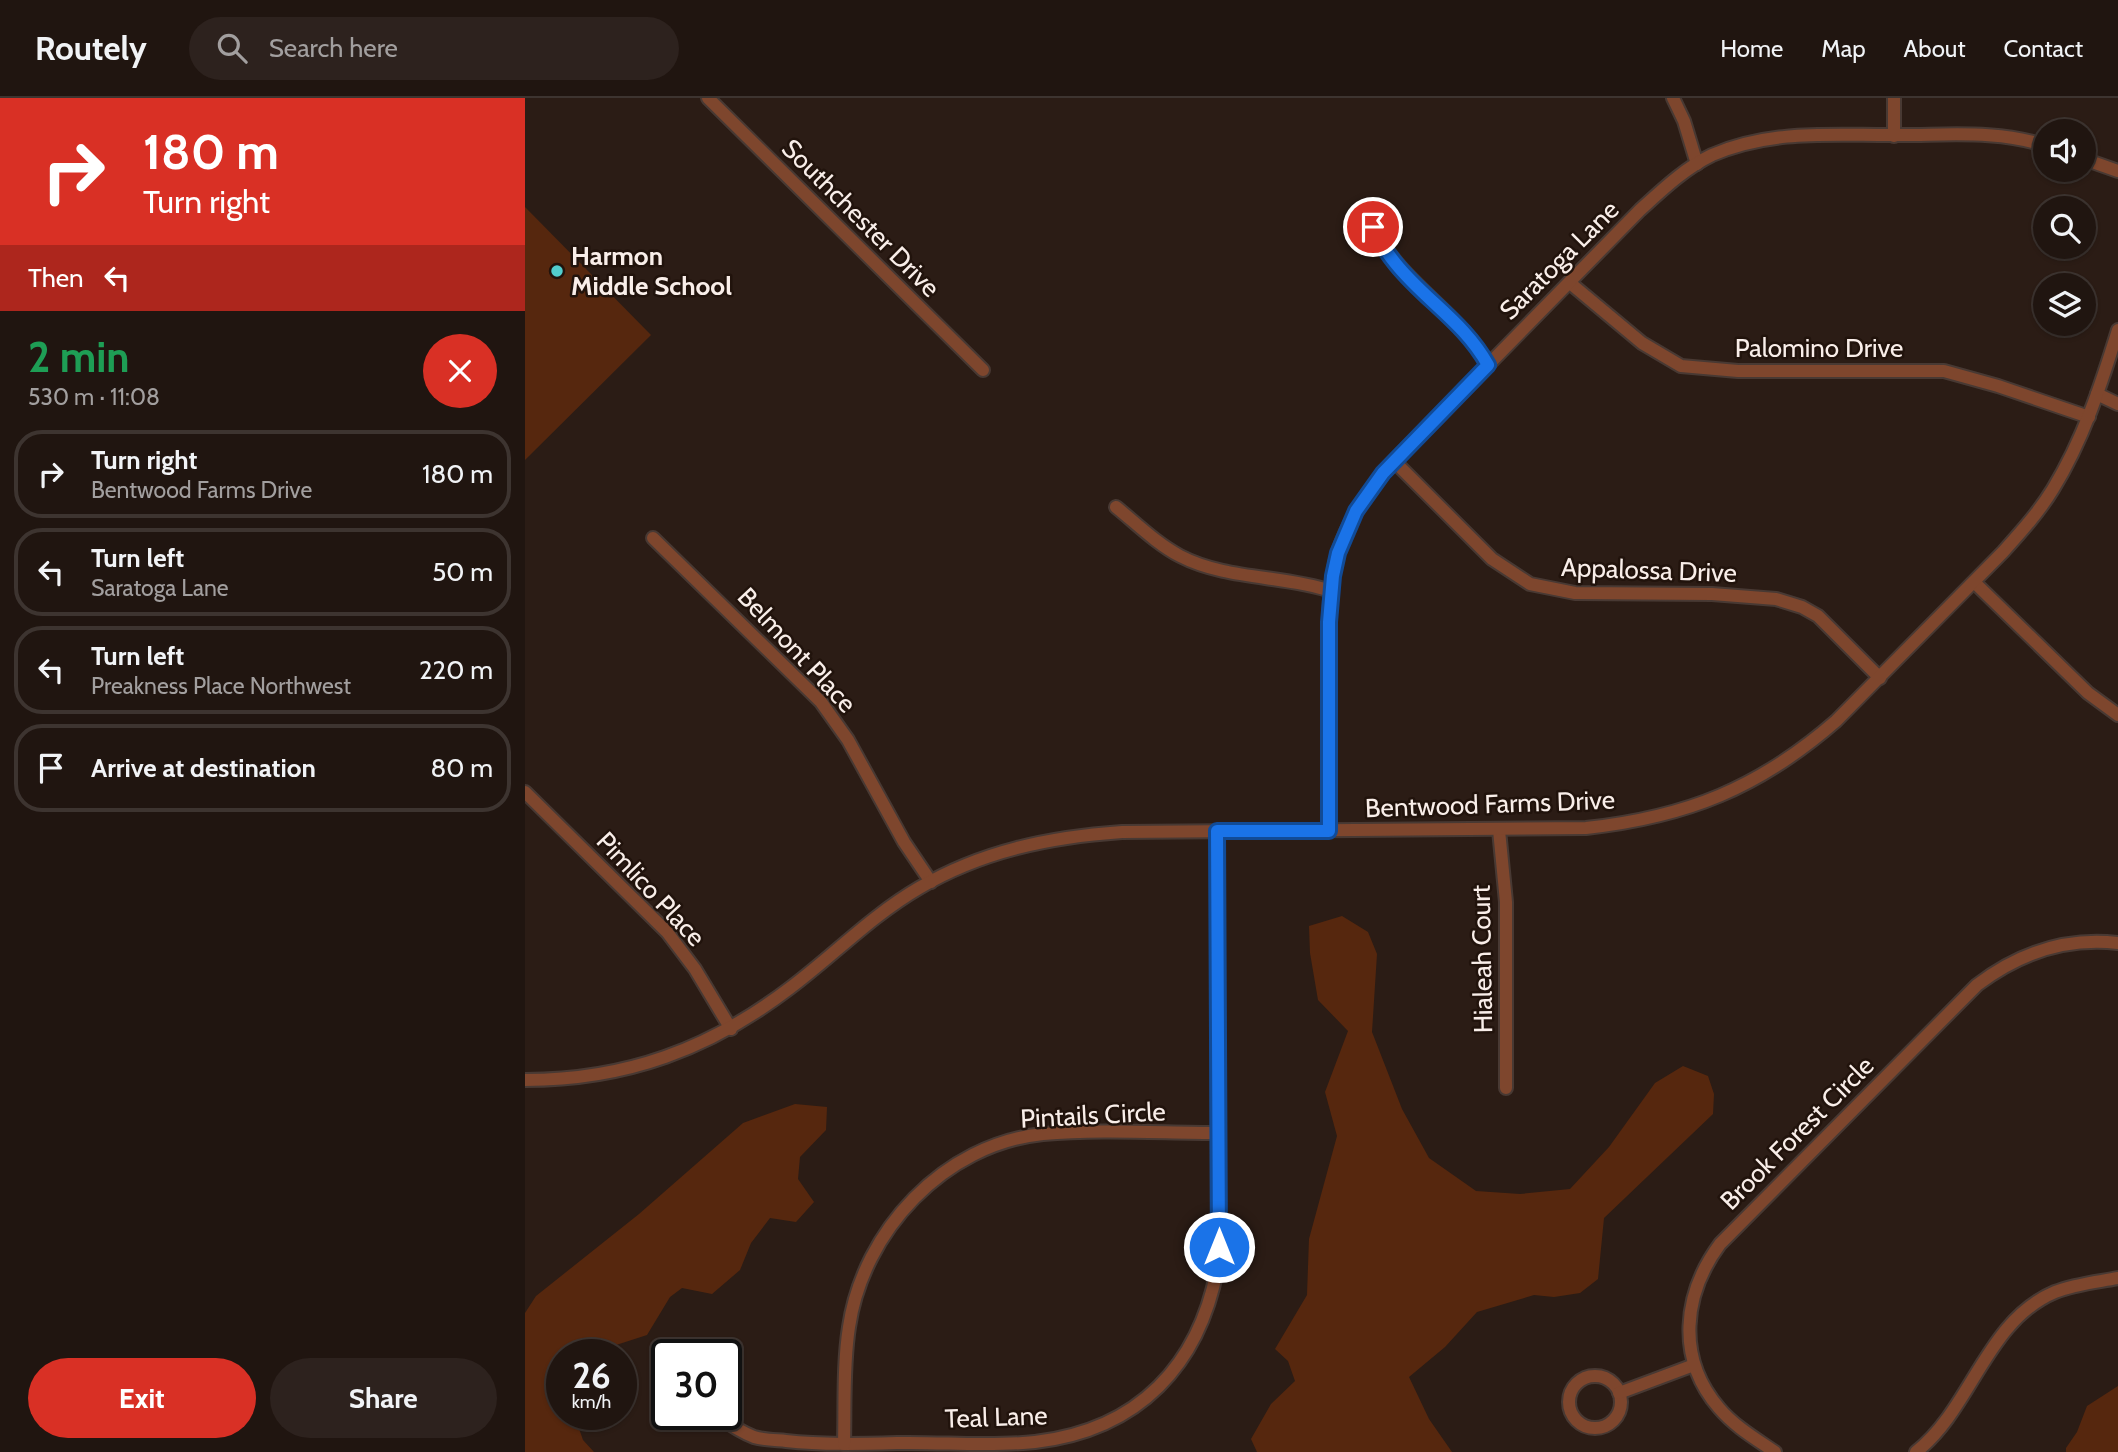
<!DOCTYPE html>
<html lang="en">
<head>
<meta charset="utf-8">
<style>
  :root { --surface:#201510; --page:#2d221e; --text:#f1f3f6; --muted:#a29f9f; --line:#3d3430; --accent:#d93025 }
  body { margin:0; font-family:Cabin,sans-serif; background:var(--page); color:var(--text); height:100vh; display:flex; flex-direction:column; font-size:26px; white-space:nowrap }
  * { box-sizing:border-box; margin:0 }
  p { font-size:23px; color:var(--muted) }
  .icon { flex:none; width:38px; height:38px; fill:none; stroke:currentColor; stroke-width:2; stroke-linecap:round; stroke-linejoin:round }
  .map { position:relative; flex:1; overflow:hidden }
  .sheet { display:flex; flex-direction:column; background:var(--surface); width:525px }
  .sheet>* { flex:none }
  .banner { background:#d93025; color:#fff; overflow:hidden }
  .buttons { position:absolute; left:1508px; top:21px; display:grid; gap:14px }
  .buttons a { display:grid; place-items:center; width:63px; height:63px; border-radius:50%; background:var(--surface); box-shadow:0 2px 5px #0004,0 0 0 2px var(--line); font-size:35px }
  .speed { position:absolute; left:21px; top:1241px; display:flex; gap:14px; font-size:35px; font-weight:700; text-align:center }
  .speed>* { display:grid; place-content:center; width:91px; height:91px; border-radius:50%; background:var(--surface); box-shadow:0 2px 5px #0004,0 0 0 2px var(--line); line-height:1 }
  .speed small { font-size:18px; font-weight:400 }
  .speed .limit { border:4px solid #111; border-radius:10px; background:#fff; color:#111 }
  .pin { position:absolute; display:grid; place-items:center; width:60px; height:60px; color:#fff; margin:-30px; border:4px solid #fff; border-radius:50%; box-shadow:0 2px 7px #0007 }
  .me { position:absolute; width:77px; margin:-38px; rotate:0deg; stroke-linejoin:round; filter:drop-shadow(0 0 5px #0008) }
  .turn { display:flex; align-items:center; gap:24px; height:147px; padding:0 28px; font-size:32px }
  .turn .icon { width:91px; height:91px; stroke-width:2.5 }
  .turn b { display:block; font-size:49px; line-height:60px }
  .then { display:flex; align-items:center; height:66px; padding:0 28px; background:#0003; gap:14px; font-size:26px }
  .round { display:grid; place-items:center; flex:none; width:74px; height:74px; border-radius:37px; background:var(--page) }
  .headline { display:flex; align-items:center; justify-content:space-between; height:119px; padding:0 28px }
  h1 { font-size:42px; font-weight:700; line-height:52px; color:#1e9e55 }
  .primary-button { display:flex; gap:14px; margin-top:auto; padding:14px 28px }
  .primary-button a { flex:1; height:80px; border-radius:42px; background:var(--accent); color:#fff; font-size:28px; font-weight:700; line-height:80px; text-align:center }
  .primary-button a+a { background:var(--page); color:var(--text) }
  ul { padding:0; list-style:none }
  li { display:flex; align-items:center; gap:21px; height:88px; margin:0 14px 10px; padding:0 14px; border:4px solid var(--line); border-radius:28px }
  li div { flex:1 }
  li b { display:block; font-size:26px }
  li em { font-style:normal }
  header { display:flex; align-items:center; gap:42px; box-sizing:border-box; height:98px; padding:0 35px; background:var(--surface); border-bottom:2px solid var(--line) }
  header strong { font-size:33px }
  nav { display:flex; gap:38px; margin-inline-start:auto; font-size:24px }
  .search { width:490px; height:63px; background:var(--page); display:flex; align-items:center; gap:18px; box-sizing:border-box; padding:0 24px; border-radius:38px; color:var(--muted); font-size:26px }
  main { display:flex; flex:1; min-height:0 }
  .map>svg:first-child { display:block }
</style>
</head>
<body>
<header>
<strong>Routely</strong>
<div class="search"><svg class="icon" aria-label="search" viewBox="0 0 24 24"><circle cx="10" cy="10" r="6"/><path d="M15 15l6 6"/></svg>Search here</div>
<nav><a>Home</a><a>Map</a><a>About</a><a>Contact</a></nav>
</header>
<main>
<section class="sheet">
<div class="banner">
<div class="turn"><svg class="icon" aria-label="right" viewBox="0 0 24 24"><path d="M7 20v-9h11M14 6l5 5-5 5"/></svg><div><b>180 m</b>Turn right</div></div>
<div class="then">Then<svg class="icon" aria-label="left" viewBox="0 0 24 24"><path d="M17 20v-9H6M10 6l-5 5 5 5"/></svg></div>
</div>
<div class="headline"><div><h1>2 min</h1><p>530 m · 11:08</p></div><a class="round" style="background:#d93025;color:#fff"><svg class="icon" aria-label="close" viewBox="0 0 24 24"><path d="M6 6l12 12M18 6L6 18"/></svg></a></div>
<ul>
<li><svg class="icon" aria-label="right" viewBox="0 0 24 24"><path d="M7 20v-9h11M14 6l5 5-5 5"/></svg><div><b>Turn right</b><p>Bentwood Farms Drive</p></div><em>180 m</em></li>
<li><svg class="icon" aria-label="left" viewBox="0 0 24 24"><path d="M17 20v-9H6M10 6l-5 5 5 5"/></svg><div><b>Turn left</b><p>Saratoga Lane</p></div><em>50 m</em></li>
<li><svg class="icon" aria-label="left" viewBox="0 0 24 24"><path d="M17 20v-9H6M10 6l-5 5 5 5"/></svg><div><b>Turn left</b><p>Preakness Place Northwest</p></div><em>220 m</em></li>
<li><svg class="icon" aria-label="arrive" viewBox="0 0 24 24"><path d="M6 21V4h12l-3 4 3 4H6"/></svg><div><b>Arrive at destination</b></div><em>80 m</em></li>
</ul>
<div class="primary-button"><a>Exit</a><a>Share</a></div>
</section>
<div class="map">
<svg width="1593" height="1354" viewBox="0 0 1593 1354">
  <rect width="100%" height="100%" fill="#2b1c15"/>
  <g fill="#56270e">
    <path d="M0 109 126 237 0 362Z"/>
    <path d="M817 818 843 834 852 856 847 934 877 1011 904 1060 951 1093 995 1096 1045 1091 1084 1049 1130 985 1158 968 1183 978 1189 996 1188 1016 1079 1120 1073 1181 1055 1195 1029 1199 1009 1197 952 1214 920 1249 884 1279 904 1321 927 1354H732L726 1341 746 1306 770 1283 763 1263 750 1251 782 1197 784 1141 812 1038 800 994 823 933 793 902 785 855 784 828Z"/>
    <path d="M270 1006 302 1009 301 1032 275 1059 273 1081 289 1104 271 1124 245 1120 226 1145 215 1172 187 1196 157 1190 145 1199 122 1237 88 1248 75 1256H37V1316H49L58 1342 69 1354H0V1215L11 1198 114 1116 218 1025Z"/>
    <path d="M1593 1288V1354H1541V1350L1552 1334 1562 1308Z"/>
  </g>
  <g fill="none" stroke-linecap="round" stroke-linejoin="round">
    <defs>
      <g id="minor">
        <path d="M183 0 458 272"/>
        <path d="M1148 0 1159 23 1172 66"/>
        <path d="M1369 0V38"/>
        <path d="M1559 61 1593 73"/>
        <path d="M848 129C877 187 932 211 963 267"/>
        <path d="M1045 185 1117 245 1156 268 1213 273H1419L1473 288 1564 319"/>
        <path d="M1572 296 1593 306"/>
        <path d="M869 363 967 461 1005 486 1050 495 1187 496 1251 501 1277 509 1293 518 1355 580"/>
        <path d="M591 409C612 426 632 446 655 458 701 482 758 477 806 493"/>
        <path d="M128 440 296 604 323 642 379 744 406 784"/>
        <path d="M1449 484 1563 595 1593 617"/>
        <path d="M0 694 142 834 170 871 206 931"/>
        <path d="M974 732 981 804V990"/>
        <path d="M804 733C804 679 804 625 804 572 804 533 802 491 813 454 824 420 845 390 869 363L1115 112C1137 92 1160 70 1187 57 1249 30 1313 38 1377 37 1424 37 1476 32 1521 48"/>
        <path d="M0 982C101 982 185 951 265 890 309 857 346 818 394 790 457 753 525 739 597 734L1061 730C1162 719 1234 690 1311 623L1478 454C1496 434 1514 414 1528 391 1558 342 1576 287 1593 232"/>
        <circle cx="1070" cy="1304" r="26"/>
        <path d="M1094 1295 1169 1267"/>
        <path d="M193 1318C204 1326 216 1334 229 1339 239 1342 251 1342 261 1343 298 1347 335 1346 372 1345 418 1344 465 1349 510 1344 614 1332 675 1267 693 1167L692 733"/>
        <path d="M319 1346C320 1308 318 1267 324 1229 338 1133 419 1046 518 1036 576 1031 636 1035 694 1035"/>
        <path d="M1250 1354C1231 1341 1209 1328 1194 1310 1151 1260 1158 1196 1195 1146L1452 887C1494 855 1540 839 1593 845"/>
        <path d="M1391 1354C1447 1310 1461 1223 1530 1194 1550 1186 1572 1184 1593 1180"/>
      </g>
    </defs>
    <use href="#minor" stroke="#483933" stroke-width="16"/>
    <use href="#minor" stroke="#7e462d" stroke-width="12"/>
  </g>
  <g fill="none" stroke-linecap="round" stroke-linejoin="round">
    <defs>
      <path id="route" d="M694 1149 692 733H804V524L808 478 813 455 831 413 858 375 963 267C939 224 901 203 871 166 861 154 854 142 848 129"/>
    </defs>
    <use href="#route" stroke="#114b97" stroke-width="18"/>
    <use href="#route" stroke="#1a73e8" stroke-width="12"/>
  </g>
  <circle fill="#52cdcd" stroke="#21130c" stroke-width="2.5" cx="32" cy="173" r="7"/>
  <g text-anchor="middle" stroke-width="5" stroke-linejoin="round" paint-order="stroke">
    <g font-size="26" fill="#f9eee9" stroke="#21130c">
      <text transform="translate(336 120) rotate(45)" y="9">Southchester Drive</text>
      <text transform="translate(1034 162) rotate(-45)" y="9">Saratoga Lane</text>
      <text x="1294" y="259">Palomino Drive</text>
      <text transform="translate(1124 472) rotate(2)" y="9">Appalossa Drive</text>
      <text transform="translate(272 552) rotate(47)" y="9">Belmont Place</text>
      <text transform="translate(965 706) rotate(-2)" y="9">Bentwood Farms Drive</text>
      <text transform="translate(126 791) rotate(47)" y="9">Pimlico Place</text>
      <text transform="translate(957 861) rotate(-91)" y="9">Hialeah Court</text>
      <text transform="translate(568 1017) rotate(-3)" y="9">Pintails Circle</text>
      <text transform="translate(1272 1035) rotate(-45)" y="9">Brook Forest Circle</text>
      <text transform="translate(471 1319) rotate(-2)" y="9">Teal Lane</text>
    </g>
    <g font-size="26" font-weight="bold" fill="#f9eee9" stroke="#21130c" text-anchor="start">
      <text x="46" y="167">Harmon<tspan x="46" dy="30">Middle School</tspan></text>
    </g>
  </g>
</svg>
<div class="buttons">
<a><svg class="icon" aria-label="sound" viewBox="0 0 24 24"><path d="M4 9h4l5-4v14l-5-4H4zM17 9q2 3 0 6"/></svg></a>
<a><svg class="icon" aria-label="search" viewBox="0 0 24 24"><circle cx="10" cy="10" r="6"/><path d="M15 15l6 6"/></svg></a>
<a><svg class="icon" aria-label="layers" viewBox="0 0 24 24"><path d="M12 4l9 5-9 5-9-5zM3 14l9 5 9-5"/></svg></a>
</div>
<div class="speed"><div>26<small>km/h</small></div><div class="limit">30</div></div>
<div class="pin" style="left:848px;top:129px;background:#d93025"><svg class="icon" aria-label="arrive" viewBox="0 0 24 24"><path d="M6 21V4h12l-3 4 3 4H6"/></svg></div>
<svg class="me" style="left:694px;top:1149px" viewBox="-20 -20 40 40"><circle r="17" fill="#1a73e8" stroke="#fff" stroke-width="3"/><path d="M0-11L8 9 0 5-8 9z" fill="#fff"/></svg>
</div>
</main>
</body>
</html>
